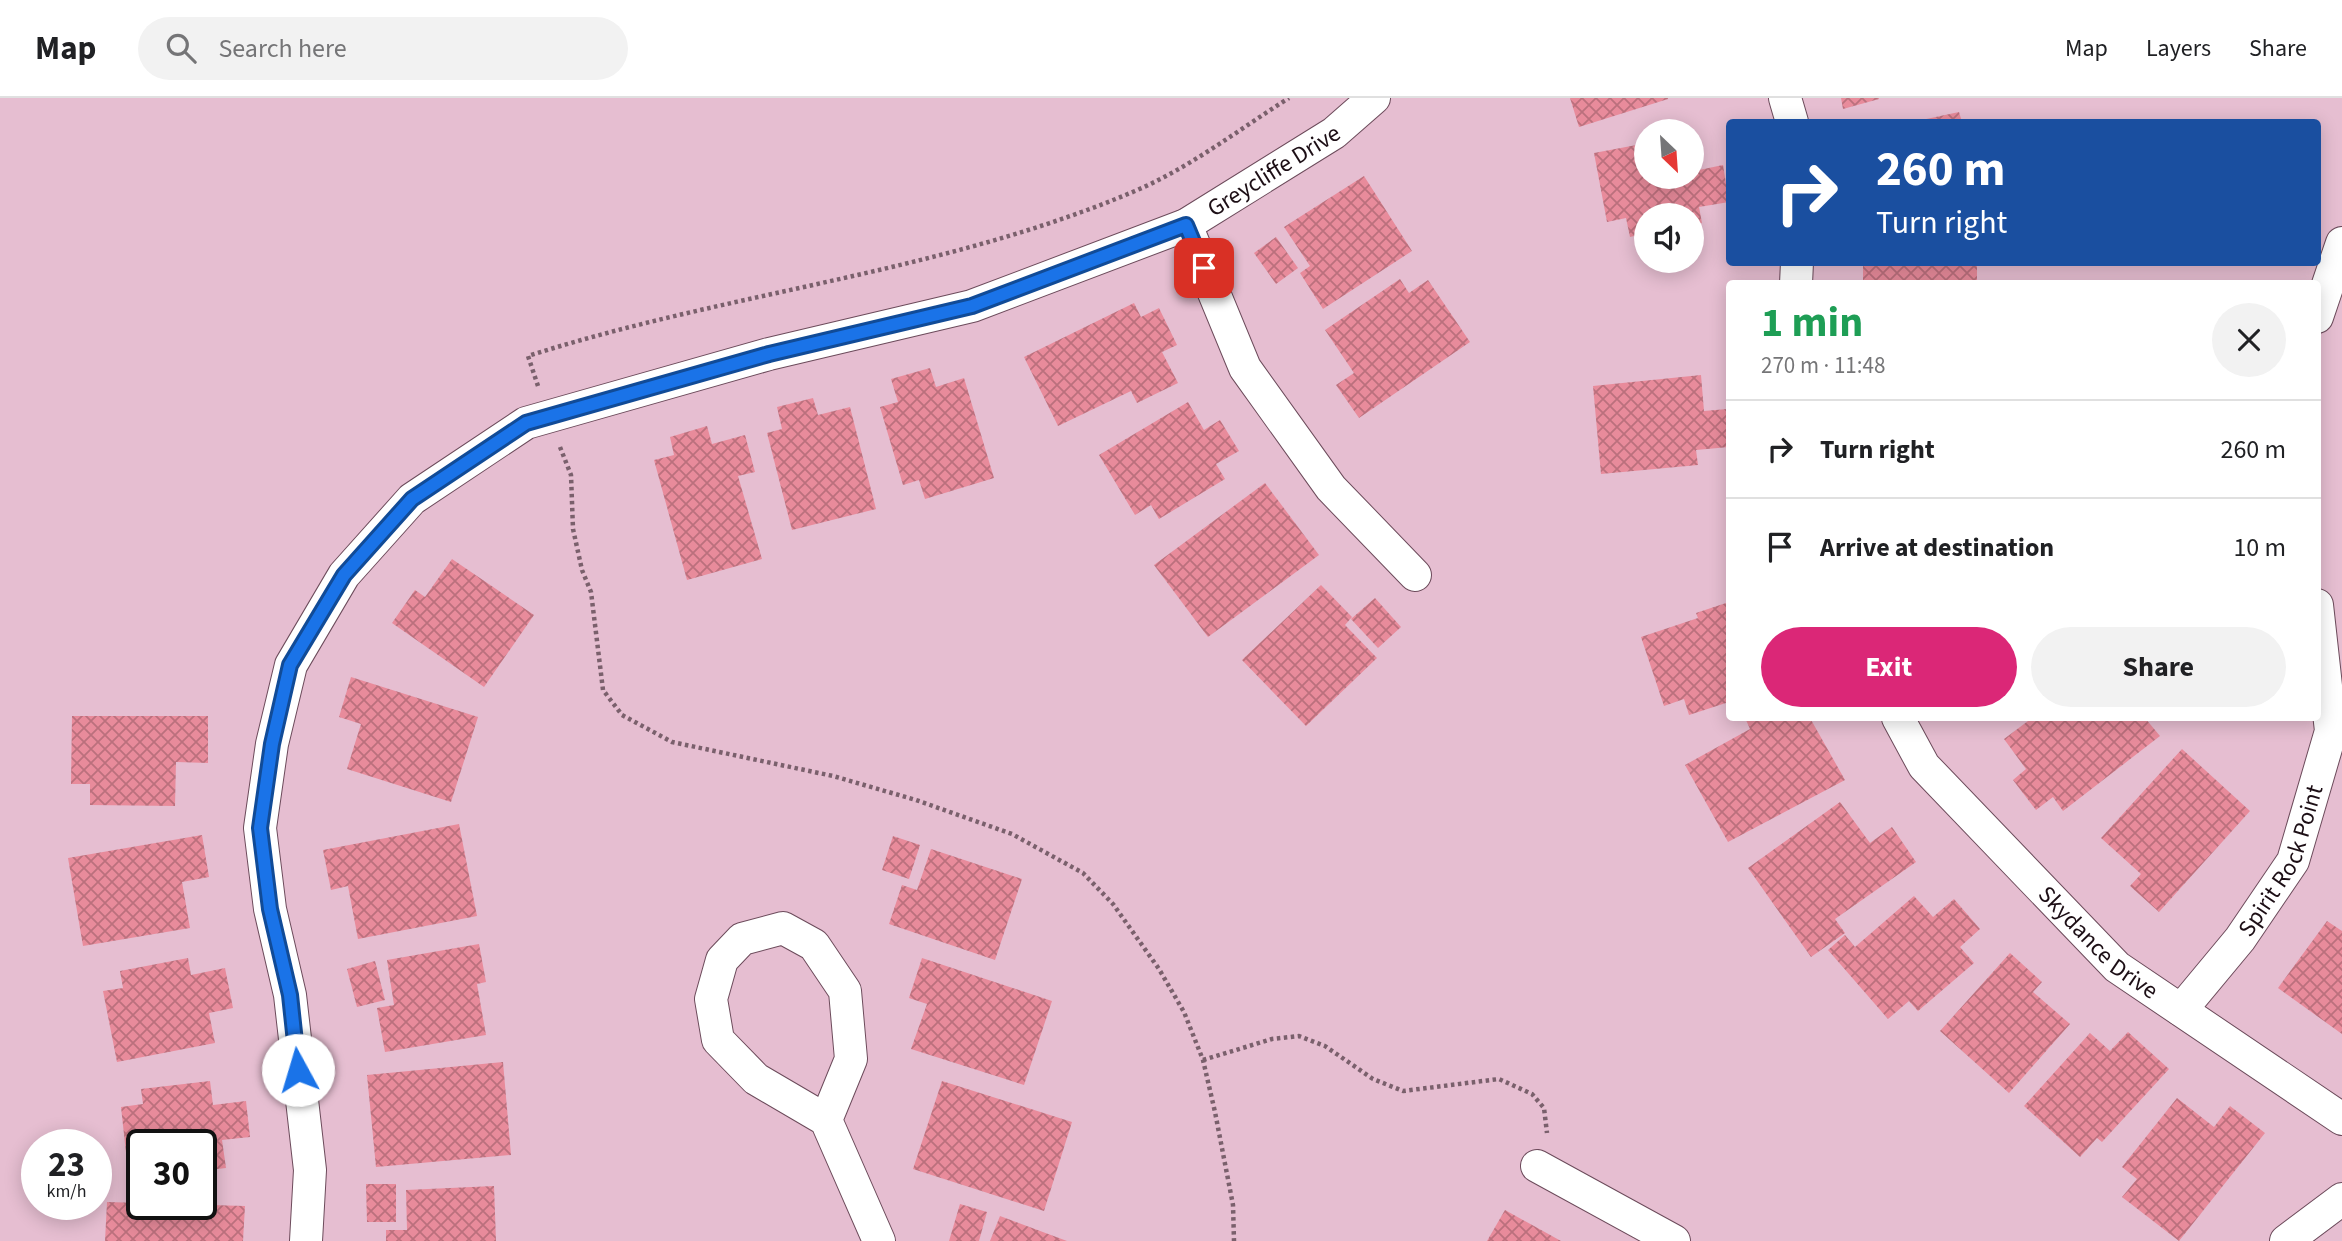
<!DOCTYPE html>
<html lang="en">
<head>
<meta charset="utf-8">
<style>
  :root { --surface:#fff; --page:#f2f2f2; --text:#202124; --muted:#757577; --line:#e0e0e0; --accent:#db2777 }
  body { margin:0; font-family:"Source Sans 3",sans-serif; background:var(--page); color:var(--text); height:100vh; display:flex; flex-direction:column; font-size:26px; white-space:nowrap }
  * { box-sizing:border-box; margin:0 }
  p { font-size:23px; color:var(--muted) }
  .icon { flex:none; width:38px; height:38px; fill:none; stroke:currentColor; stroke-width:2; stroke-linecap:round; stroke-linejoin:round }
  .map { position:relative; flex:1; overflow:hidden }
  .side { position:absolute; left:1726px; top:182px; width:595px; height:441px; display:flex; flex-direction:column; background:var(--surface); border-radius:7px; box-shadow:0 4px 18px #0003 }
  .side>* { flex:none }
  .banner { position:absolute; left:1726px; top:21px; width:595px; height:147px; border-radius:7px; box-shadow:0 4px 18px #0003; background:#1a4fa0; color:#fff; overflow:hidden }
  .needle { width:46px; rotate:155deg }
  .fabs { position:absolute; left:1634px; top:21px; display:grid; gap:14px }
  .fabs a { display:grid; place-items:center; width:70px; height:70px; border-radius:50%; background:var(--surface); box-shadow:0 4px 18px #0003; font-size:35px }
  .speed { position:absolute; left:21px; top:1031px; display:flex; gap:14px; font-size:35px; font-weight:700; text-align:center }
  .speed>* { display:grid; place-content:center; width:91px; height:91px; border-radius:50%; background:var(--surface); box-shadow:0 4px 18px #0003; line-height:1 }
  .speed small { font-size:18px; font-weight:400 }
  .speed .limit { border:4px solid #111; border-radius:10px; background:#fff; color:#111 }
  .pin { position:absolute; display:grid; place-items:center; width:60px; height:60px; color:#fff; margin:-30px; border-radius:14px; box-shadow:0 4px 10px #0006 }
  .me { position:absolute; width:77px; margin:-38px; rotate:354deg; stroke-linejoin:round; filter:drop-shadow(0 0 5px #0008) }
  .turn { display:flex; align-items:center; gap:24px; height:147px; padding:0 35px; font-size:32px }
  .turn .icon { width:91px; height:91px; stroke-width:2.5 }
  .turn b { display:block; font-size:49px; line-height:60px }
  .round { display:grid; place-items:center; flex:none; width:74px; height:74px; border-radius:37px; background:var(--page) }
  .headline { display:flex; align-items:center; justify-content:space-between; height:119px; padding:0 35px }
  h1 { font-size:42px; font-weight:700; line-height:52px; color:#1e9e55 }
  .cta { display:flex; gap:14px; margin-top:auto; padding:14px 35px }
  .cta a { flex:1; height:80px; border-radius:42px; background:var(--accent); color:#fff; font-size:28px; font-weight:700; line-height:80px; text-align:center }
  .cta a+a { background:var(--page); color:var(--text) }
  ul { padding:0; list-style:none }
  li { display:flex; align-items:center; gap:21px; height:98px; padding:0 35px; border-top:2px solid var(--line) }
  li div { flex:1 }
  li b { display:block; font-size:26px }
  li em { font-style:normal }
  header { display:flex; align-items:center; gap:42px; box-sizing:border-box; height:98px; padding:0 35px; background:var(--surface); border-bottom:2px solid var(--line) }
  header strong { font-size:33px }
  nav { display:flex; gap:38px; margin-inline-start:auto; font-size:24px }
  .search { width:490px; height:63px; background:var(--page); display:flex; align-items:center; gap:18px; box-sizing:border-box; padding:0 24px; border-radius:38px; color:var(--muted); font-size:26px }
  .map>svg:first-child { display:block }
</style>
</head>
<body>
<header>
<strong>Map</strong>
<div class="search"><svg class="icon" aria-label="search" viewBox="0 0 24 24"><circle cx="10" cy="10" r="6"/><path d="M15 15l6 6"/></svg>Search here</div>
<nav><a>Map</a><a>Layers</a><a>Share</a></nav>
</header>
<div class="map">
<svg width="2342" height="1143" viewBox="0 0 2342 1143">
  <defs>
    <pattern id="building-cross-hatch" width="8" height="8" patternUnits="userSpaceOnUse" patternTransform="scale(1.75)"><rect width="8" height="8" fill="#e88b9b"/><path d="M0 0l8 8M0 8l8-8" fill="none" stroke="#bb707d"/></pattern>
  </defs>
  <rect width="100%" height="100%" fill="#e6bed1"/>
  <g fill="url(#building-cross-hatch)">
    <path d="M1570 0H1668V1L1579 29Z"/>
    <path d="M1841 0H1879V1L1843 11Z"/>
    <path d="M1959 14 1962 24H1917V23Z"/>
    <path d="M1692 44 1699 72 1723 67 1729 104 1699 109 1702 125 1692 127V117H1647V135L1630 139 1626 120 1607 124 1594 55 1647 45V79H1692Z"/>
    <path d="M1364 78 1412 153 1323 211 1300 175 1310 168 1284 129Z"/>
    <path d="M1276 139 1298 170 1276 186 1254 155Z"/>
    <path d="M1863 164H1977V186L1863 185Z"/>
    <path d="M1400 181 1409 195 1428 182 1470 244 1359 320 1336 287 1354 275 1325 232Z"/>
    <path d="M1134 205 1141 219 1159 210 1177 247 1162 254 1178 285 1137 305 1131 293 1058 328 1024 259Z"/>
    <path d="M930 270 936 289 964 280 994 380 925 401 919 382 903 387 880 309 898 304 891 281Z"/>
    <path d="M1701 277 1704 313 1727 311 1729 349 1696 352 1698 367 1601 376 1593 288Z"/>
    <path d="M813 300 818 317 850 309 876 411 792 432 767 335 782 331 777 309Z"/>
    <path d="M1188 304 1204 332 1220 322 1239 353 1216 366 1225 381 1159 421 1151 407 1135 417 1099 357Z"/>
    <path d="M707 328 712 346 745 337 755 374 738 378 762 461 687 482 654 362 674 357 670 339Z"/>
    <path d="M1265 385 1319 457 1208 539 1154 467Z"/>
    <path d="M452 461 534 517 484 589 392 525 415 492 425 499Z"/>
    <path d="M1321 487 1352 519 1345 527 1377 560 1306 628 1242 562Z"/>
    <path d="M1375 500 1401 529 1378 550 1351 521Z"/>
    <path d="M1729 504V604L1689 617 1684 601 1664 608 1641 539 1698 520 1696 515Z"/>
    <path d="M351 579 478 619 451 704 347 671 361 626 339 619Z"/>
    <path d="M72 618H208V665L176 664 175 708 90 707V686H71Z"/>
    <path d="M1751 620H1810L1845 682 1728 744 1685 667 1750 631 1746 622Z"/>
    <path d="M2032 620H2046L2049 623 2054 620H2145L2160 638 2063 713 2053 699 2036 712 2013 682 2026 671 2004 641Z"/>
    <path d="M2182 651 2250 713 2159 814 2130 788 2141 776 2101 740Z"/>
    <path d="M1840 704 1870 745 1892 729 1916 764 1835 821 1845 835 1811 859 1748 770Z"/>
    <path d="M459 726 477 818 358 841 348 788 331 792 323 752Z"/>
    <path d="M202 737 209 779 182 784 190 830 83 848 68 760Z"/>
    <path d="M893 738 920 747 909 781 882 772Z"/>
    <path d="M931 751 1022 781 995 862 889 826 902 787 917 792Z"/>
    <path d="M1914 798 1933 819 1954 801 1980 831 1960 849 1974 865 1918 913 1909 903 1888 921 1828 852 1845 837 1855 849Z"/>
    <path d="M2327 823 2342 833V936L2278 890Z"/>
    <path d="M479 846 486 884 477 886 486 937 385 954 377 910 394 907 387 862Z"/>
    <path d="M2010 855 2042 884 2033 894 2070 926 2009 995 1940 933Z"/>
    <path d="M188 860 191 877 225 870 233 910 209 915 215 945 117 964 103 893 123 890 120 873Z"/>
    <path d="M922 860 1052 903 1024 987 911 951 927 906 909 900Z"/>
    <path d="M375 863 385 902 357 909 347 871Z"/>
    <path d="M2128 934 2169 971 2102 1044 2097 1040 2080 1059 2024 1008 2090 935 2110 953Z"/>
    <path d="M503 964 511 1057 376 1069 367 977Z"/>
    <path d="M210 983 213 1007 246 1003 250 1039 222 1042 226 1070 201 1073V1046H142V1080L129 1082 121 1009 143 1006 141 991Z"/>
    <path d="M942 983 1072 1024 1044 1113 913 1071Z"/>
    <path d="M2177 1000 2214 1029 2230 1008 2265 1035 2179 1143 2122 1099 2137 1081 2122 1069Z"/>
    <path d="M366 1086H396V1124H367Z"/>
    <path d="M494 1088 496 1143H386V1132H407L406 1092Z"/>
    <path d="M107 1104 245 1108 243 1143H105Z"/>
    <path d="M960 1106 987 1114 979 1143H949Z"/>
    <path d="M1505 1112 1561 1143H1487Z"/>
    <path d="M1000 1118 1067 1143H990Z"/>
  </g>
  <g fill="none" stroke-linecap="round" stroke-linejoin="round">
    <defs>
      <g id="street">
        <path d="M1785 0 1792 24"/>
        <path d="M1186 127 1245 270 1331 390 1415 477"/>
        <path d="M1796 186 1797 164"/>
        <path d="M2317 219 2342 145"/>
        <path id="s1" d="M1898 620 1924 668 2117 869 2342 1021"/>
        <path id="s2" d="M2181 912 2240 841 2293 763 2331 633 2317 507"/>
        <path d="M826 1022 851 961 845 893 814 847 783 830 742 841 722 862 711 901 718 942 756 981 826 1022 879 1143"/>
        <path d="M1537 1068 1674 1143"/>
        <path id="s3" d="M306 1143 310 1072 290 897 270 811 260 730 272 646 291 567 344 477 412 401 526 325 769 256 972 208 1186 127 1334 35 1374 0"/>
        <path d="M2286 1143 2342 1101"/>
      </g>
    </defs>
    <use href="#street" stroke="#6c4b5b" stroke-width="34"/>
    <g stroke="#7a606c" stroke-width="4.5" stroke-dasharray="3.5 3.5" stroke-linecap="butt">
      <path d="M538 288 528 258C728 194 942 175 1135 93 1191 69 1238 32 1289 0"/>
      <path d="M560 349 571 377 573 431 582 472 591 494 603 592 622 617 672 644 833 678 916 702 1012 736 1083 775 1113 806 1159 871 1184 914 1203 962 1215 1014 1233 1107 1234 1143"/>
      <path d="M1203 962 1272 941 1299 938 1325 948 1373 981 1403 993 1499 981 1532 996 1544 1010 1547 1035"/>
    </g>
    <use href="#street" stroke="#fff" stroke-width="32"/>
  </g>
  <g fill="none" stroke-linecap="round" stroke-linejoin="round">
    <defs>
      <path id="route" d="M298 972 290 897 270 811 260 730 272 646 290 567 344 477 412 401 526 325 769 256 972 208 1186 127 1204 170"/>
    </defs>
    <use href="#route" stroke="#114b97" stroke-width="18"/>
    <use href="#route" stroke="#1a73e8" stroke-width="12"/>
  </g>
  <g text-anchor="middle" stroke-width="5" stroke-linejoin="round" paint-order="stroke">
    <g font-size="24" fill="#1c0e15" stroke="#fae6ef">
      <text dy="8" stroke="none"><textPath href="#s3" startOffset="1720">Greycliffe Drive</textPath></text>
      <text dy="8" stroke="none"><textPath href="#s2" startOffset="182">Spirit Rock Point</textPath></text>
      <text dy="8" stroke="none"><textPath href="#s1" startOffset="303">Skydance Drive</textPath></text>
    </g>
  </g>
</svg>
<div class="fabs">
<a><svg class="needle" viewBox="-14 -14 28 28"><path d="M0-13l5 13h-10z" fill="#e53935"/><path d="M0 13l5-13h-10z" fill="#757577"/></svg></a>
<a><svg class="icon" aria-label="sound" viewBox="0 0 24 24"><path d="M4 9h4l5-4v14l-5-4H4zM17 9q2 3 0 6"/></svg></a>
</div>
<div class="speed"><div>23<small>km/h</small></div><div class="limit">30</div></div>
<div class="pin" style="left:1204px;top:170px;background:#d93025"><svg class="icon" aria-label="arrive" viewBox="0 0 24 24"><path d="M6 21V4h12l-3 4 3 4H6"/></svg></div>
<svg class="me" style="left:298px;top:972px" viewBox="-20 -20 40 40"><circle r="19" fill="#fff"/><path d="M0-13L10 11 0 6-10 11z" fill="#1a73e8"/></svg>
<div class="banner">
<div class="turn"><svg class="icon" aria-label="right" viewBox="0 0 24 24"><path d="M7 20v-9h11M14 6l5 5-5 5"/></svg><div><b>260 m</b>Turn right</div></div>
</div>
<section class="side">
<div class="headline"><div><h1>1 min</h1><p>270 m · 11:48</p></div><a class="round"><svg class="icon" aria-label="close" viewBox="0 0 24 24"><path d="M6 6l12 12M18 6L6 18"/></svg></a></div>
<ul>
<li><svg class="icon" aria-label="right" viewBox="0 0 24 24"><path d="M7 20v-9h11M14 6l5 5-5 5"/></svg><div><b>Turn right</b></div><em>260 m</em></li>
<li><svg class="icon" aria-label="arrive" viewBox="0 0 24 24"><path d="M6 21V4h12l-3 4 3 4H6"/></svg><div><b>Arrive at destination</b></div><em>10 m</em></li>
</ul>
<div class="cta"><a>Exit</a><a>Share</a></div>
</section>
</div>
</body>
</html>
